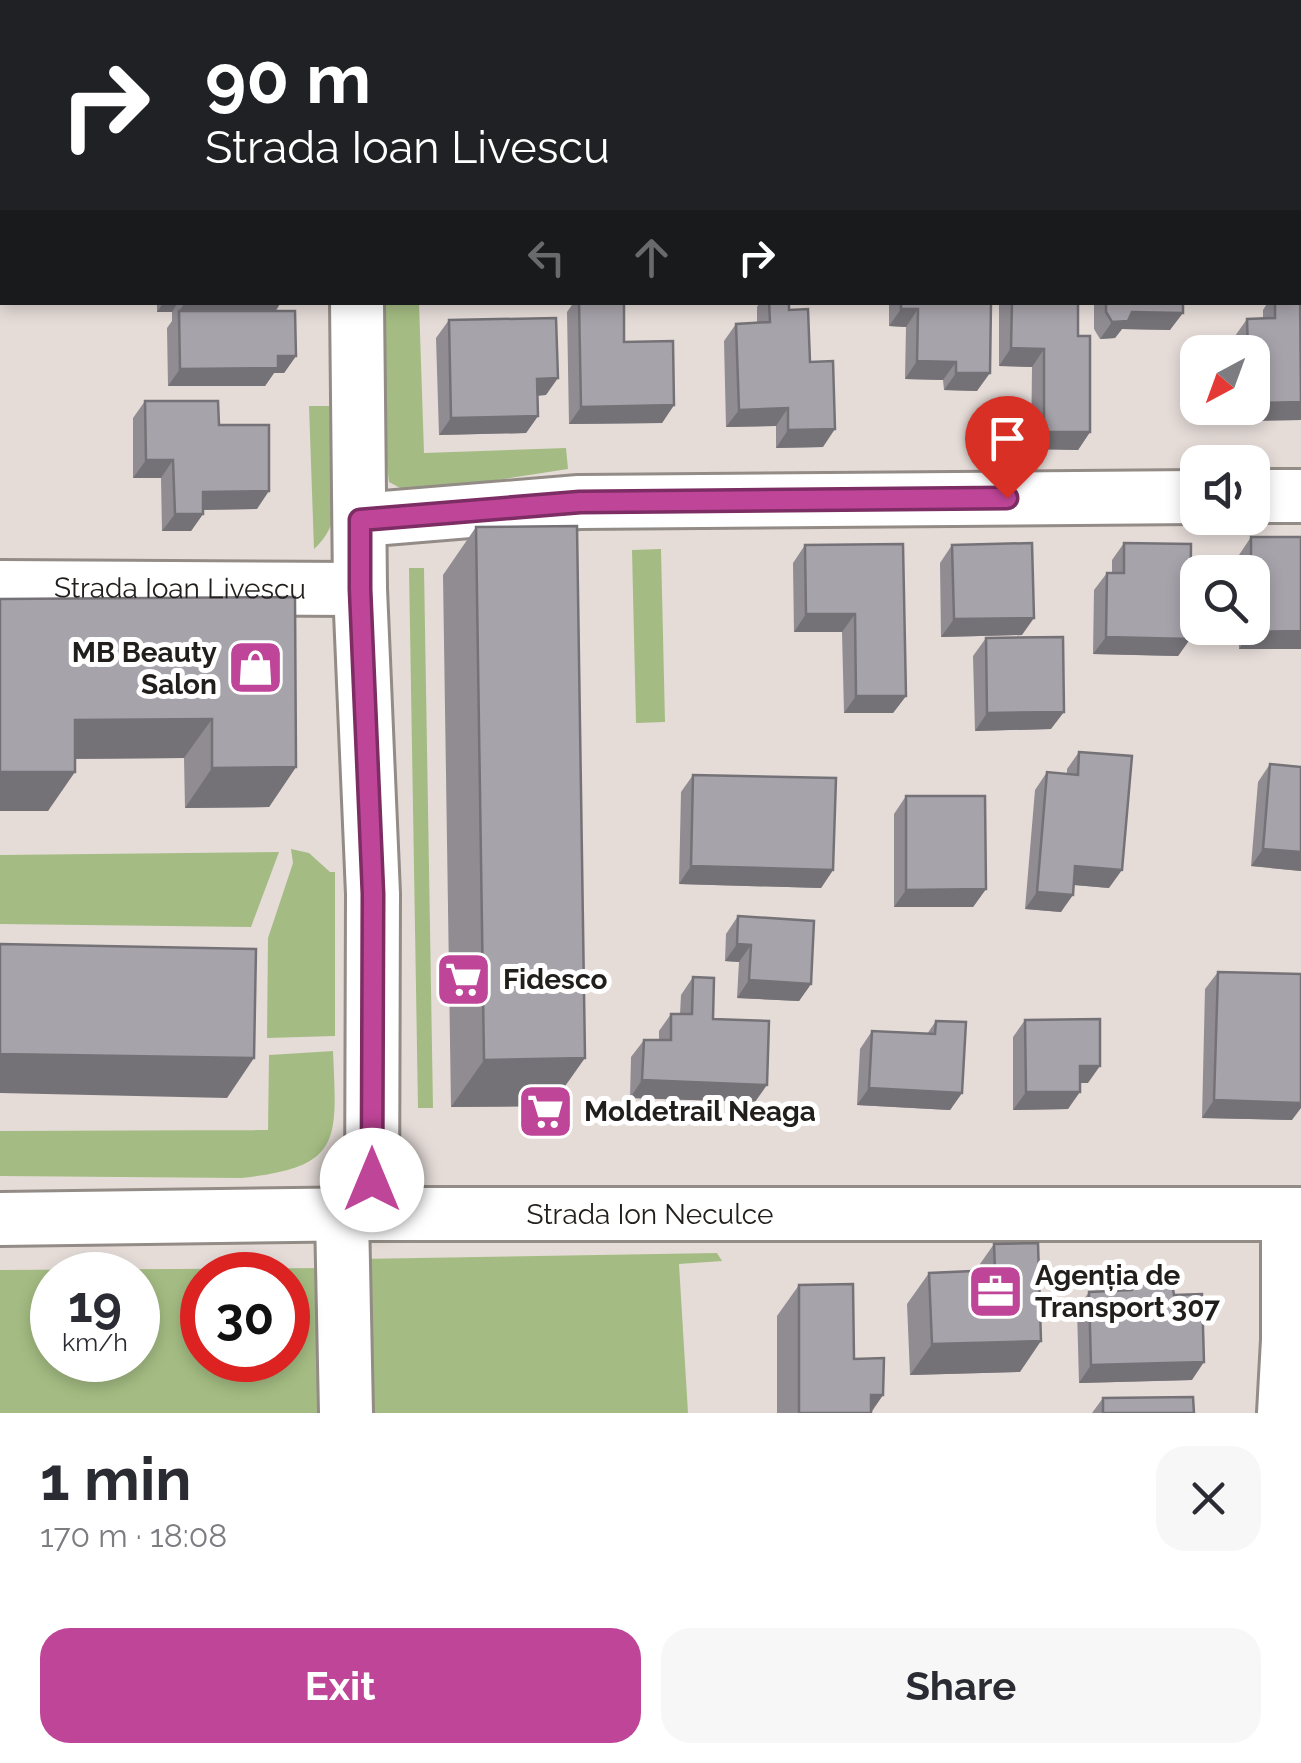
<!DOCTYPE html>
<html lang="en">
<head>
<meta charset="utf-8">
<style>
  :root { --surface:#fff; --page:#f7f7f7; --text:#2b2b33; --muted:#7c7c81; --accent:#bf4598 }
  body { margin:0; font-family:Raleway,sans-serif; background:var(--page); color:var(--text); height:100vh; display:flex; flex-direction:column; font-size:38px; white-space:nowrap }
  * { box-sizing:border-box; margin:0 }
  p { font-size:32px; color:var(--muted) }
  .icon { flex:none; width:55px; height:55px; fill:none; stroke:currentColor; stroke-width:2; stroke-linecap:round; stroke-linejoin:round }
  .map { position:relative; height:1413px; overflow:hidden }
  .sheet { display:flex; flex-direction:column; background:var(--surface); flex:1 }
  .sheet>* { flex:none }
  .top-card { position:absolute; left:0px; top:0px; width:1302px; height:305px; box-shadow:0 5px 15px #0003; background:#202124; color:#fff; overflow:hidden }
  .needle { width:65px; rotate:221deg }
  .controls { position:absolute; left:1180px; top:335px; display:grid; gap:20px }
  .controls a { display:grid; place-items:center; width:90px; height:90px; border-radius:20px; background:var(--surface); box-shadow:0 5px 15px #0003; font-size:50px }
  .speed { position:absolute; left:30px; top:1252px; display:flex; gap:20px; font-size:50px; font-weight:700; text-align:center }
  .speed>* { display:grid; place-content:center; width:130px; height:130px; border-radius:50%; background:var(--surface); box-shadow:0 5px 15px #0003; line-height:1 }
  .speed small { font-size:25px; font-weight:400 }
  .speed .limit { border:15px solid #d22; background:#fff; color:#111 }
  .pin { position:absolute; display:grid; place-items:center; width:85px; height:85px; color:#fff; margin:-102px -42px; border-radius:50% 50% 50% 0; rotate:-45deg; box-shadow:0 0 10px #0007 }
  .pin .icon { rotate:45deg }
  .me { position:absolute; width:110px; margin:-55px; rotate:0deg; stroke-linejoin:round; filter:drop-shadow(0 0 8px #0008) }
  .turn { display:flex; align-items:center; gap:35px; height:210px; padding:0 40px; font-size:45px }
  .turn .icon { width:130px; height:130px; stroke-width:2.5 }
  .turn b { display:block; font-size:70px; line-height:85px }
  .lanes { display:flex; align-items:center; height:95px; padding:0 40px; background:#0003; justify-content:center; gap:50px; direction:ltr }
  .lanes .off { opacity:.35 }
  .round { display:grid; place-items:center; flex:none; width:105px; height:105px; border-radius:30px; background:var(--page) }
  .headline { display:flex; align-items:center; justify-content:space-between; height:170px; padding:0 40px }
  h1 { font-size:60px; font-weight:700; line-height:75px }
  .cta { display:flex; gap:20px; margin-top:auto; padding:20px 40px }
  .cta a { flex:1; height:115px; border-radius:30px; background:var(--accent); color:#fff; font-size:40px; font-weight:700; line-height:115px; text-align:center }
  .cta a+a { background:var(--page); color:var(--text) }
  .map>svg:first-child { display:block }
</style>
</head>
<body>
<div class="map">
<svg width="1301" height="1413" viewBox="0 0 1301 1413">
  <rect width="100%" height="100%" fill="#e5dcd8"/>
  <g fill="#a4bc83" fill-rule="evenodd">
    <path d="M377 303H419L424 453 566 448 568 469 418 492 402 489 389 482 380 409Z"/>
    <path d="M309 406H331C335 451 352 516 314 549Z"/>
    <path d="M661 549 665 722 636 723 632 550Z"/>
    <path d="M409 568H424L433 1108H418Z"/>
    <path d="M291 849 309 853 330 872H335V1036L267 1038 268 938 293 863Z"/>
    <path d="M279 852 251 927 0 924V855Z"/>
    <path d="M333 1051C337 1142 342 1167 241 1178L0 1176V1131L268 1130 269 1055Z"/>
    <path d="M717 1253 722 1261 679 1264 688 1413H356L357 1259Z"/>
    <path d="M327 1268 326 1413H0V1270ZM52 1275H138V1360H52ZM202 1275H288V1360H202Z"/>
  </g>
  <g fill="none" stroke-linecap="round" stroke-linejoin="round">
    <defs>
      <g id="minor">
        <path d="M352 0V2"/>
        <path d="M1300 20H1301"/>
        <path d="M357 302 360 589 373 894 372 1214"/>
        <path d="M1252 496H1301"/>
        <path d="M360 520 579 502 1198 497"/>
        <path id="s1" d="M0 587 360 589"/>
        <path d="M342 1215 346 1413"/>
        <path id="s2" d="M0 1219 372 1214H1301"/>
        <path d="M1284 1413 1288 1340V1215"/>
      </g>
    </defs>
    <use href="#minor" stroke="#928b86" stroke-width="58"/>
    <use href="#minor" stroke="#fff" stroke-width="52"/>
  </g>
  <g fill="#908c92">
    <path d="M157 302H281L276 311 296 356 284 373H274L265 386H168L167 328 172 321V312H157Z"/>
    <path d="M574 302H624V342L674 405 662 423 569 424 567 312Z"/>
    <path d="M760 302H789V310L810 362 823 447 776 448V426L726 427 724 341 736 324 757 323V307Z"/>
    <path d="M889 302H991L977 391 944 390 943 380 905 379 906 327 889 326Z"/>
    <path d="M999 302H1078V336L1090 432 1078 450 1031 449 1032 367 999 366Z"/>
    <path d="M1094 302H1183L1170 330 1122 329 1115 338 1100 339 1094 329Z"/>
    <path d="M1268 302H1300L1301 420 1236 421V408H1252V352H1235V336L1247 319 1263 318V310Z"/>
    <path d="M449 320 546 395 537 396 538 416 526 433 439 435 436 338Z"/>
    <path d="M145 401 219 425 257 509 203 510V514L191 531H162L161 478H133V418Z"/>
    <path d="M476 527 551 1106 451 1107 443 575Z"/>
    <path d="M1251 537H1301V649H1239V628H1252V572H1239V555Z"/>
    <path d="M1124 543 1190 639 1178 656 1093 654 1094 590 1107 573H1112V560Z"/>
    <path d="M903 544 906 696 893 713H844L842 632H794L793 563 805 545Z"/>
    <path d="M952 545 1022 635 941 637 940 563Z"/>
    <path d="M0 599 296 767 269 807 185 808 184 758 75 759 48 811Z"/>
    <path d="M986 638 1051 729 975 731 973 656Z"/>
    <path d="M1079 752 1109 888 1074 885 1061 912 1025 909 1035 790 1047 772 1067 774V769Z"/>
    <path d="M1270 764 1301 871 1251 866 1258 782Z"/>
    <path d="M693 775 833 870 821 888 679 884 681 792Z"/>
    <path d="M906 796 986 889 973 907H894V814Z"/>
    <path d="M738 916 811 984 799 1001 737 998 739 962 725 961 726 934Z"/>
    <path d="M1218 972 1292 1120 1202 1118 1205 989Z"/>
    <path d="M693 977 713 1019 755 1102 630 1098 631 1057 644 1040H659V1031L671 1014H680L681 995Z"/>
    <path d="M1025 1020 1088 1083H1080L1068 1109 1013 1110V1037Z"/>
    <path d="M936 1021 962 1093 950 1110 857 1105 860 1049 872 1031 927 1034Z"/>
    <path d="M994 1244 1020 1372 910 1375 907 1304 929 1273 975 1271Z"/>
    <path d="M799 1285 854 1359 883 1395 871 1413H777V1316Z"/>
    <path d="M1089 1292 1174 1295 1192 1380 1079 1383 1077 1309Z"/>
    <path d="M1103 1398 1194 1413H1092Z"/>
  </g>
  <g fill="#757277">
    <path d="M164 302H178L172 312H157Z"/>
    <path d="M281 302 269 320 179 311 172 321 184 304Z"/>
    <path d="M901 309H918L906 327 889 326Z"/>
    <path d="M1132 312 1183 313 1170 330 1122 329 1115 338 1100 339 1112 322Z"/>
    <path d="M1011 348 1044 349 1032 367 999 366Z"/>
    <path d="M278 356H296L284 373H274L265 386H168L180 369Z"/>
    <path d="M917 361 956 362 943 380 905 379Z"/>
    <path d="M956 373H990L977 391 944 390Z"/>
    <path d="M558 378 546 395 524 396 537 379Z"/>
    <path d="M1301 402V420L1236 421 1246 408H1252V403Z"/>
    <path d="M674 405 662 423 569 424 581 407Z"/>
    <path d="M788 408 776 426 726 427 739 410Z"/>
    <path d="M538 416 526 433 439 435 451 418Z"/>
    <path d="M835 429 823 447 776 448 788 430Z"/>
    <path d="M1044 432H1090L1078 450 1031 449Z"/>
    <path d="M146 460H173L161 478H133Z"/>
    <path d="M269 491 257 509 191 510 203 492Z"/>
    <path d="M175 514H203L191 531H162Z"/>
    <path d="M806 614H855L842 632H794Z"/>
    <path d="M1034 618 1022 635 941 637 954 619Z"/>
    <path d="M1301 631V649H1239L1251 632Z"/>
    <path d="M1106 637 1190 639 1178 656 1093 654Z"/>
    <path d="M856 696H906L893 713H844Z"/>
    <path d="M1064 712 1051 729 975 731 987 713Z"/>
    <path d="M212 719 184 758 47 759 75 720Z"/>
    <path d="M296 767 269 807 185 808 212 768Z"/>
    <path d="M0 772H75L48 811H0Z"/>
    <path d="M1263 849 1301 852V871L1251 866Z"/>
    <path d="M691 866 833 870 821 888 679 884Z"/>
    <path d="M1075 866 1122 870 1109 888 1063 884Z"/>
    <path d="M986 889 973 907H894L906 890Z"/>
    <path d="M1037 892 1073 895 1061 912 1025 909Z"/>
    <path d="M737 944 751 945 739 962 725 961Z"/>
    <path d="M749 980 811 984 799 1001 737 998Z"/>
    <path d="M0 1054 254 1058 227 1098 0 1093Z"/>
    <path d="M585 1058 551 1106 451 1107 484 1060Z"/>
    <path d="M1080 1066H1100L1088 1083H1068Z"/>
    <path d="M642 1080 767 1085 755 1102 630 1098Z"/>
    <path d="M869 1088 962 1093 950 1110 857 1105Z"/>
    <path d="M1026 1092H1080L1068 1109 1013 1110Z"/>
    <path d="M1214 1100 1301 1103V1108L1292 1120 1202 1118Z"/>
    <path d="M1041 1341 1020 1372 910 1375 932 1344Z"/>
    <path d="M1204 1362 1192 1380 1079 1383 1091 1365Z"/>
    <path d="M871 1395H883L870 1413Z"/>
  </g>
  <g fill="#a7a3aa" stroke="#757277" stroke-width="2.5">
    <rect x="177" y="0" width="93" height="2"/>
    <path d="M1300 292 1301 402 1252 403V352H1248L1247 319 1275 318V302H1300Z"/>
    <path d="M184 302H263L184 304Z"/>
    <path d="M579 302H624V342L673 341 674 405 581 407Z"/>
    <path d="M769 302H789V310L808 309 810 362 833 361 835 429 788 430V408L739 410 736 324 770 322Z"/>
    <path d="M901 302H991L990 373H956V362L917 361 918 309H901Z"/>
    <path d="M1012 302H1078V336H1090V432H1044V349L1011 348Z"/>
    <path d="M1106 302H1183V313L1132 312 1128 321 1112 322 1106 312Z"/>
    <path d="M179 311H295L296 356H278V368L180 369Z"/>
    <path d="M556 318 558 378 537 379 538 416 451 418 449 320Z"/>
    <path d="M145 401H218L219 425H269V491L203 492V514H175L173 460H146Z"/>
    <path d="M577 526 585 1058 484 1060 476 527Z"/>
    <path d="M1251 537H1301V631L1251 632 1252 572H1251Z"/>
    <path d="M1032 543 1034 618 954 619 952 545Z"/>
    <path d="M1124 543 1191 544 1190 639 1106 637 1107 573H1124Z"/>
    <path d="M903 544 906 696H856L855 614H806L805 545Z"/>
    <path d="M295 597 296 767 212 768V719L75 720V772H0V599Z"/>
    <path d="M1063 637 1064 712 987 713 986 638Z"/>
    <path d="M1079 752 1132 756 1122 870 1075 866 1073 895 1037 892 1047 772 1078 775Z"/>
    <path d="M1270 764 1301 767V852L1263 849Z"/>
    <path d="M693 775 836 778 833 870 691 866Z"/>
    <path d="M906 796H985L986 889 906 890Z"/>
    <path d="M738 916 814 921 811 984 749 980 751 945 737 944Z"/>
    <path d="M0 944 256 949 254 1058 0 1054Z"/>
    <path d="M1218 972 1301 974V1103L1214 1100Z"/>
    <path d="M693 977 714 978 713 1019 769 1021 767 1085 642 1080 644 1040H671V1014H692Z"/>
    <path d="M1100 1019V1066H1080V1092H1026L1025 1020Z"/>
    <path d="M936 1021 966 1022 962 1093 869 1088 872 1031 935 1034Z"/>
    <path d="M1038 1243 1041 1341 932 1344 929 1273 995 1270 994 1244Z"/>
    <path d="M1161 1276 1173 1289 1174 1295 1202 1294 1204 1362 1091 1365 1089 1292 1132 1290 1141 1279Z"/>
    <path d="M853 1284 854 1359 884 1358 883 1395H871V1413H799V1285Z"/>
    <path d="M1193 1397 1194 1413H1103V1398Z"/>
  </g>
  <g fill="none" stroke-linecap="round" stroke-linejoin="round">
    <defs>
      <path id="route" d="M372 1180 373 894 360 589V520L580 502 1007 498"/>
    </defs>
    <use href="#route" stroke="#7c2d63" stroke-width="25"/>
    <use href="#route" stroke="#bf4598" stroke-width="18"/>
  </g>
  <defs>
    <symbol id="shop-square" viewBox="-11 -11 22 22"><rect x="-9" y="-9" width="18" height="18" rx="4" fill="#bf4598" stroke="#fff"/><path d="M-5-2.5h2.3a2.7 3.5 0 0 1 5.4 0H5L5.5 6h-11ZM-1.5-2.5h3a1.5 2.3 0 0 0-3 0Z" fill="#fff"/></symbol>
    <symbol id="supermarket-square" viewBox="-11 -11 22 22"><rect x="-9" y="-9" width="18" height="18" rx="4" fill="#bf4598" stroke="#fff"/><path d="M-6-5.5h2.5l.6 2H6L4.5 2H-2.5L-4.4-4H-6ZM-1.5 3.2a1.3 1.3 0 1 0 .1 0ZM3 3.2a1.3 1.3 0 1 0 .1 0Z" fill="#fff"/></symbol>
    <symbol id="office-square" viewBox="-11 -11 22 22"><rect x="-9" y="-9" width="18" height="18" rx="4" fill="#bf4598" stroke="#fff"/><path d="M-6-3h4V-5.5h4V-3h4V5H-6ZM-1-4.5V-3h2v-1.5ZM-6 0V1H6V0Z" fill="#fff"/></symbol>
  </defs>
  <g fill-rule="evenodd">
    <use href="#shop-square" x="224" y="636" width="63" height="63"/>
    <use href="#supermarket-square" x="432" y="948" width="63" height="63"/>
    <use href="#supermarket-square" x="514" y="1080" width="63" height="63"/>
    <use href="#office-square" x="964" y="1260" width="63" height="63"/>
  </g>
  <g text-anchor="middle" stroke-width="10" stroke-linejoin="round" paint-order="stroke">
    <g font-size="28" fill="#211e1c" stroke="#fff">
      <text dy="10" stroke="none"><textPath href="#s1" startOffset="180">Strada Ioan Livescu</textPath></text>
      <text dy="10" stroke="none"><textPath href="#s2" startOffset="650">Strada Ion Neculce</textPath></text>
    </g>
    <g font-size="28" font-weight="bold" fill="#211e1c" stroke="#fff" text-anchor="start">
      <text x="217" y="662" text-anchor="end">MB Beauty<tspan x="217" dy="32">Salon</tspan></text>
      <text x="503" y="989">Fidesco</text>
      <text x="584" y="1121">Moldetrail Neaga</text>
      <text x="1035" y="1285">Agenția de<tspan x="1035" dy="32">Transport 307</tspan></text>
    </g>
  </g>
</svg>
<div class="controls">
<a><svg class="needle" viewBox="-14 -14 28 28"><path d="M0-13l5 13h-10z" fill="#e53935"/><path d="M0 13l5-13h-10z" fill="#7c7c81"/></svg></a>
<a><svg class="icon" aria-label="sound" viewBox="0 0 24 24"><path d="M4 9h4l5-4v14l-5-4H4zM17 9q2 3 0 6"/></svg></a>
<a><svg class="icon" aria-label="search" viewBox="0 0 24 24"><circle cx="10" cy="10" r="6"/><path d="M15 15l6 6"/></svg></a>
</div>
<div class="speed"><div>19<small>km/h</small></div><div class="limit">30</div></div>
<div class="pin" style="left:1007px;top:498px;background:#d93025"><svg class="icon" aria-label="arrive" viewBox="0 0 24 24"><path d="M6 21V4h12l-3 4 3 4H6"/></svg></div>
<svg class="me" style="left:372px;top:1180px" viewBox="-20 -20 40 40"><circle r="19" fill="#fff"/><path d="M0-13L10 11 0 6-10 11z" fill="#bf4598"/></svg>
<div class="top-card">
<div class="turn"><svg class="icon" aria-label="right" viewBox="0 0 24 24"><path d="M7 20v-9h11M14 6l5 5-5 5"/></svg><div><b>90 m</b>Strada Ioan Livescu</div></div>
<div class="lanes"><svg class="icon off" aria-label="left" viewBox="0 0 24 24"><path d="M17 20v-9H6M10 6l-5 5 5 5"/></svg><svg class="icon off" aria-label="ahead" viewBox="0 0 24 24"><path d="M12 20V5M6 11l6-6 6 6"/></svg><svg class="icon" aria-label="right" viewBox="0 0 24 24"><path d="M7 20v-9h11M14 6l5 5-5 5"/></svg></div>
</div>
</div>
<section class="sheet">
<div class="headline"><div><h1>1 min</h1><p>170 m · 18:08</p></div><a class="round"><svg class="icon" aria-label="close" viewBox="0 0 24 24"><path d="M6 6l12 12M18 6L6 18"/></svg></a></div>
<div class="cta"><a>Exit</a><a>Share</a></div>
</section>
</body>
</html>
